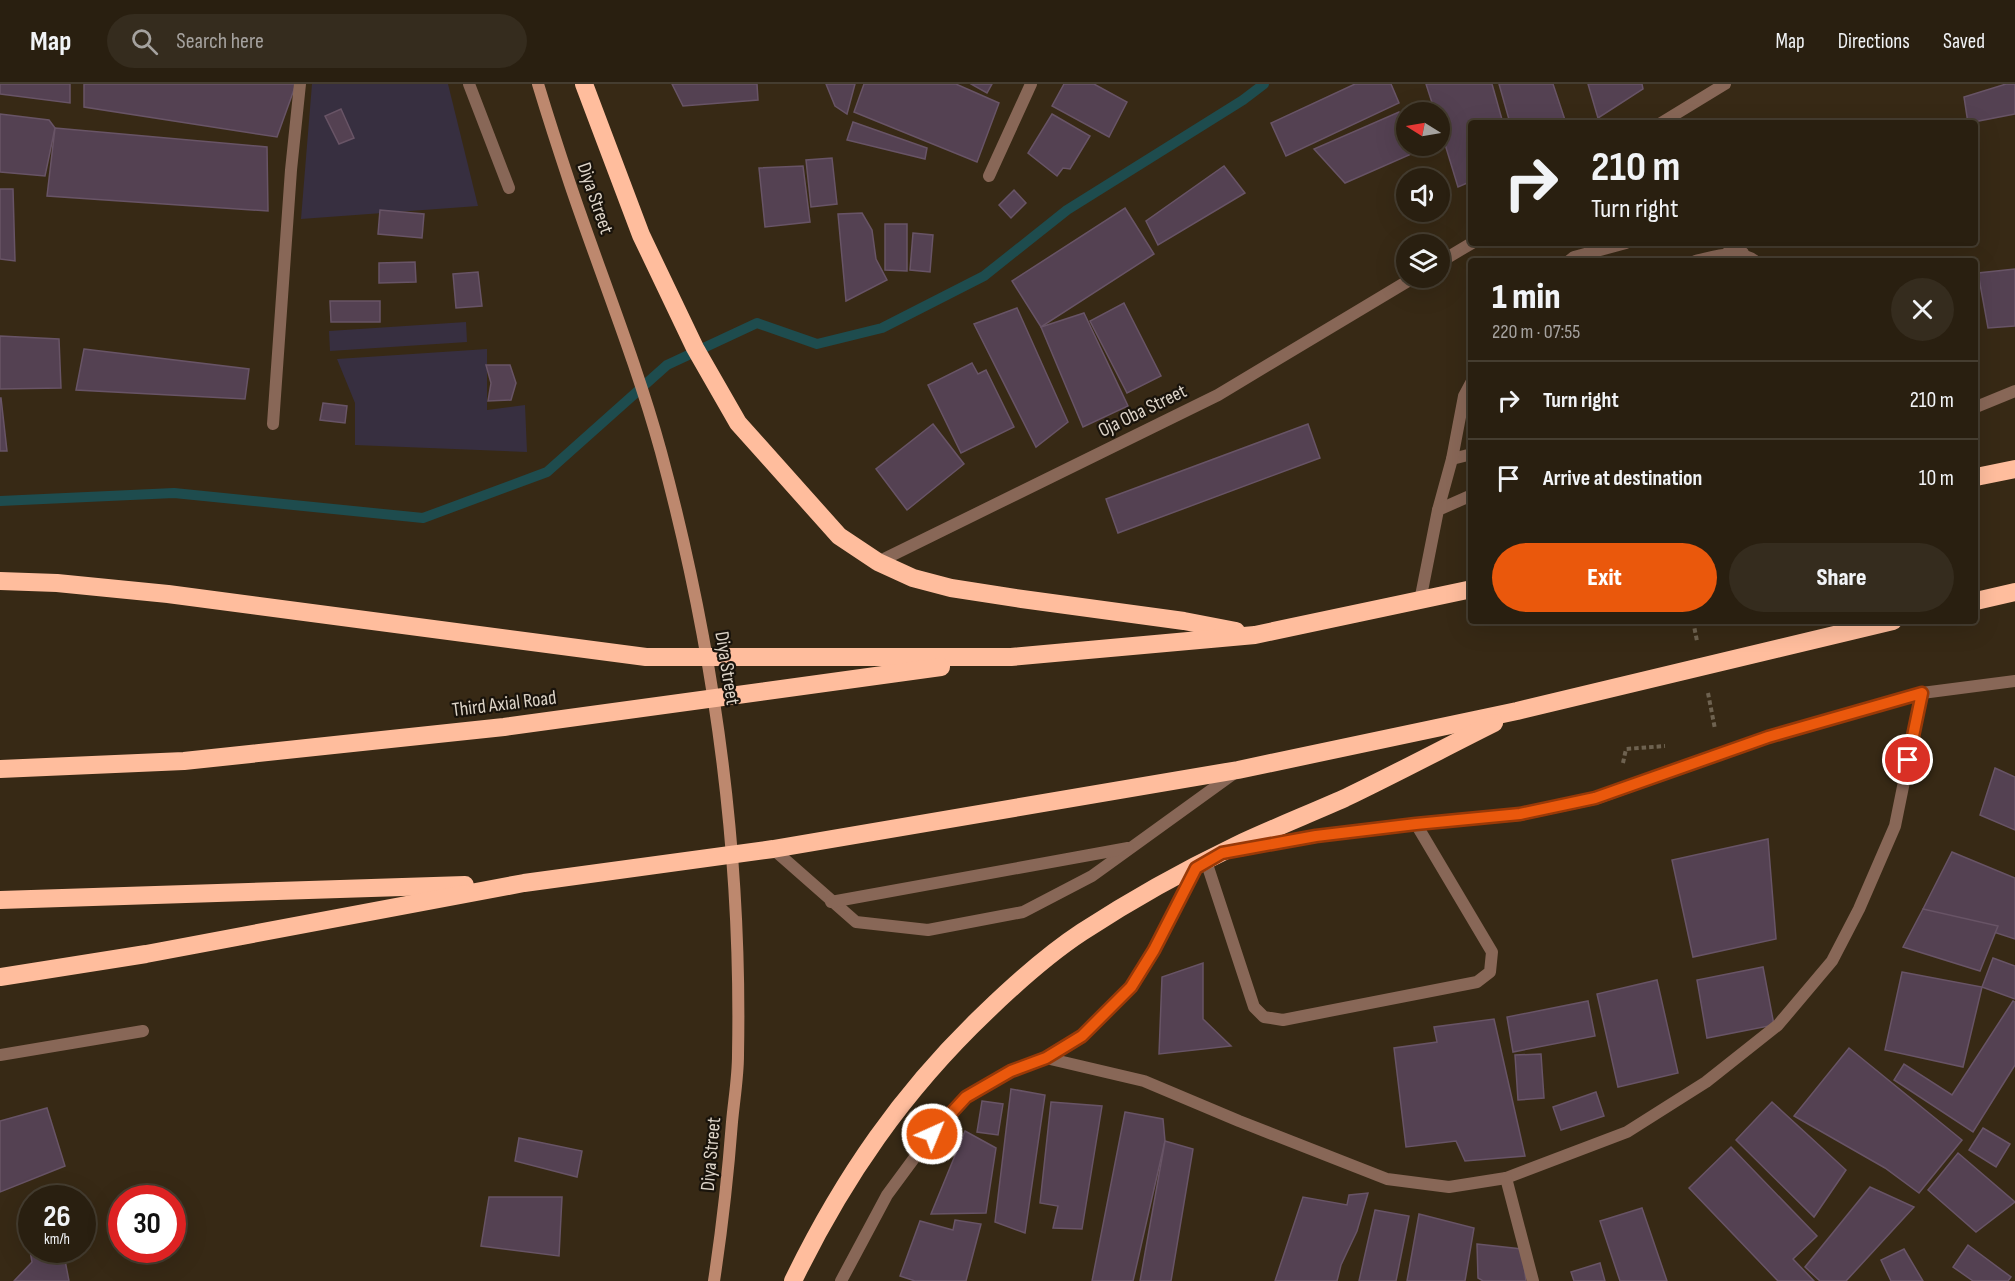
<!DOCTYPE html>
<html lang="en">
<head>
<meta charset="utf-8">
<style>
  :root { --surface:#291f10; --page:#352c1e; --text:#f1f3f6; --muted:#a5a29f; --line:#453d30; --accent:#ea580c }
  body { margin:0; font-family:"Sofia Sans Condensed",sans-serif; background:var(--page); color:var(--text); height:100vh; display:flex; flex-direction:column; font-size:22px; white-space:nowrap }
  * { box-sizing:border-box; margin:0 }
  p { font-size:20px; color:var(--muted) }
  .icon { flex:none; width:33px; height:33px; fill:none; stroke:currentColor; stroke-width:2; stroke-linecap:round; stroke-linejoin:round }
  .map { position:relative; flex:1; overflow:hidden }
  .drawer { position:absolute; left:1468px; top:174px; width:510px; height:366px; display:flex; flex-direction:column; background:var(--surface); border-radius:6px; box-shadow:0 6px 24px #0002,0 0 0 2px var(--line) }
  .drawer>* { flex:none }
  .guide { position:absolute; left:1468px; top:36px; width:510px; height:126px; border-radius:6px; box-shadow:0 6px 24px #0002,0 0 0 2px var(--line); background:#291f10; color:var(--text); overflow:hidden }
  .needle { width:39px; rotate:281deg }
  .controls { position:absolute; left:1396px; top:18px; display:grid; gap:12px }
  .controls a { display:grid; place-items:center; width:54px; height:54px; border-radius:50%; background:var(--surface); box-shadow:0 6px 24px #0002,0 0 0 2px var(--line); font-size:30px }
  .speed { position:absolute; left:18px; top:1101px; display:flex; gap:12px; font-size:30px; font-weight:700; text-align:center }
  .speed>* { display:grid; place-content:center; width:78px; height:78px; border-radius:50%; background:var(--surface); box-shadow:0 6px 24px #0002,0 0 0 2px var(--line); line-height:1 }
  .speed small { font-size:15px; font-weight:400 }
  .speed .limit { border:9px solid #d22; background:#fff; color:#111 }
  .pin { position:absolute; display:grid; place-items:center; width:51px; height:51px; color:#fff; margin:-26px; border:3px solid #fff; border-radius:50%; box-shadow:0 2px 6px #0007 }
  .me { position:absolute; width:66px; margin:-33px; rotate:44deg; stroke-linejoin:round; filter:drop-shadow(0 0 4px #0008) }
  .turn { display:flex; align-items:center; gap:21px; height:126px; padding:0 24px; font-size:27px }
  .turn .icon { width:78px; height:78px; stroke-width:2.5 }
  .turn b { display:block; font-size:42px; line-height:51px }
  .round { display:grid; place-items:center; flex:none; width:63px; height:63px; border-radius:32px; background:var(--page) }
  .overview { display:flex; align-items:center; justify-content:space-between; height:102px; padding:0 24px }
  h1 { font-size:36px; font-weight:800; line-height:45px }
  .button { display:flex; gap:12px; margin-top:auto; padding:12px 24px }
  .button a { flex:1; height:69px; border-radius:36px; background:var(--accent); color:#fff; font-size:24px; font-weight:800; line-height:69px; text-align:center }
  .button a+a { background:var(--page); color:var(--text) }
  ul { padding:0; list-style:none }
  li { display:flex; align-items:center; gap:18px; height:78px; padding:0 24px; border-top:2px solid var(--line) }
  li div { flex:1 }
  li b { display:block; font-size:22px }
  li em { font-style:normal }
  header { display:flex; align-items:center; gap:36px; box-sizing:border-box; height:84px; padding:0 30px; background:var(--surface); border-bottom:2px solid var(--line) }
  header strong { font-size:28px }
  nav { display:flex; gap:33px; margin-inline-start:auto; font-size:21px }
  .search { width:420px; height:54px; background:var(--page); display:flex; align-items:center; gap:15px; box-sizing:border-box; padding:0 21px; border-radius:33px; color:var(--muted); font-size:22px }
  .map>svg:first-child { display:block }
</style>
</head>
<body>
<header>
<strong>Map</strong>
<div class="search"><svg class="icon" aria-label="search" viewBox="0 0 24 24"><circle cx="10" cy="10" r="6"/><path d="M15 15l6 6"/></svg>Search here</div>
<nav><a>Map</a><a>Directions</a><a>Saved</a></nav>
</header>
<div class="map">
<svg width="2015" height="1197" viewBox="0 0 2015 1197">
  <rect width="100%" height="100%" fill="#372915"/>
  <g fill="#372f40">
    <path d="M312 0H448L478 122 301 135Z"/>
    <path d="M466 238 467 258 330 267 329 247Z"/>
    <path d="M487 265V326L525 321 527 368 355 361V319L337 275Z"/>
  </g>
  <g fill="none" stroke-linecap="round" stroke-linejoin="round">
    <path stroke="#1e4c4e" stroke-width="10" d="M0 417 174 409 423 434 547 388 667 281 757 239 817 260 882 244 984 192 1067 126 1243 16 1264 0"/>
  </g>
  <g fill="#544152" stroke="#685466" stroke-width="1.5">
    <path d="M0 0H70V19L0 10Z"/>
    <path d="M84 0H296L277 53 84 23Z"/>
    <path d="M672 0H757L758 16 683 22Z"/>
    <path d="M826 0H855L847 30 835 22Z"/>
    <path d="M864 0H956L999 19 977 78 854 28Z"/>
    <path d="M971 0H992L987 9Z"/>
    <path d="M1064 0H1094L1127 18 1109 53 1052 22Z"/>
    <path d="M1355 0H1391L1399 19 1286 72 1271 39Z"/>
    <path d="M1426 0H1492L1503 39H1472V97L1458 103 1440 44V28H1435Z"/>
    <path d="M1499 0H1553L1566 39H1510Z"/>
    <path d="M1588 0H1642L1643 5 1598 34Z"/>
    <path d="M2006 0H2015V30L1968 39 1964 13Z"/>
    <path d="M341 25 354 54 339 60 325 32Z"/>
    <path d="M1399 28 1407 47V62H1413L1416 68 1345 99 1314 65Z"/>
    <path d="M0 30 49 36 55 44 45 92 0 88Z"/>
    <path d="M1052 30 1090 52 1070 85 1063 84 1057 92 1028 69Z"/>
    <path d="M853 38 927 64 925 75 847 56Z"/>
    <path d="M55 44 267 63 268 127 47 112Z"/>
    <path d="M832 74 837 120 811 123 806 76Z"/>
    <path d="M803 82 810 138 765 143 759 84Z"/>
    <path d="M1224 82 1245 109 1158 161 1146 137Z"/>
    <path d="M0 105H13L15 177 0 175Z"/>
    <path d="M1014 106 1026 119 1011 134 999 121Z"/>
    <path d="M1125 124 1154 170 1041 243 1012 197Z"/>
    <path d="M380 126 424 130 422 154 378 150Z"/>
    <path d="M862 129 872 146 876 175 887 196 846 217 838 130Z"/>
    <path d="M885 140H907V187L885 186Z"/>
    <path d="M913 149 933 151 930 188 910 186Z"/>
    <path d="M415 178 416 198 379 199V179Z"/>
    <path d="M2015 185V242L1988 244 1978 189Z"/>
    <path d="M478 188 482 222 456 224 453 190Z"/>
    <path d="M330 217H380V238H331Z"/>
    <path d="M1124 219 1161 292 1127 309 1090 237Z"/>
    <path d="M1017 224 1068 338 1036 363 974 240Z"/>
    <path d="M1084 229 1128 322 1083 343 1041 243Z"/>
    <path d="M0 252 59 255 61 304 0 305Z"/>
    <path d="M84 265 249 285 245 315 76 306Z"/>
    <path d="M972 279 978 290 986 286 1014 343 961 369 928 301Z"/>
    <path d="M486 281H510L516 299 511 316 488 317 491 299Z"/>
    <path d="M0 314H1L7 367H0Z"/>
    <path d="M323 319 347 322 345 339 320 336Z"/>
    <path d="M933 340 964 380 907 426 876 385Z"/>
    <path d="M1308 340 1320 374 1118 449 1106 415Z"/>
    <path d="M1995 684 2015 693V746L1980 731Z"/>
    <path d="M1768 755 1776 855 1693 873 1672 776Z"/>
    <path d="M1952 768 2015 794V855L1923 825Z"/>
    <path d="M1923 825 1998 842 1980 887 1903 863Z"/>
    <path d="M1993 874 2015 882V915L1982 903Z"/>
    <path d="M1203 879V935L1231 962 1159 970 1162 893Z"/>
    <path d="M1763 883 1774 941 1707 954 1697 896Z"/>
    <path d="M1902 888 1982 903 1963 983 1885 966Z"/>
    <path d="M1657 896 1678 989 1618 1003 1597 910Z"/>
    <path d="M1588 917 1595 952 1513 968 1507 933Z"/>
    <path d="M2013 917 2015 918V981L1973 1048 1894 996 1904 980 1952 1011Z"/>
    <path d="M1494 935 1525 1072 1465 1077 1456 1057 1406 1063 1394 964 1437 958 1434 943Z"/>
    <path d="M1849 964 1962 1056 1919 1109 1885 1084 1794 1032Z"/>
    <path d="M1541 970 1544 1014 1518 1016 1515 971Z"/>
    <path d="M1011 1005 1045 1011 1025 1149 995 1138Z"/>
    <path d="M1596 1008 1604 1032 1561 1046 1553 1023Z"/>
    <path d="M982 1017 1003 1020 998 1051 977 1048Z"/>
    <path d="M1051 1018 1102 1022 1082 1145 1053 1144 1058 1122 1040 1119Z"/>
    <path d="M1772 1018 1846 1086 1814 1133 1736 1056Z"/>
    <path d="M47 1024 65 1082 0 1108V1037Z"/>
    <path d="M1125 1028 1163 1035 1165 1057 1133 1197H1092Z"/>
    <path d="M1983 1044 2010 1060 1996 1083 1969 1066Z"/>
    <path d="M965 1047 996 1064 986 1129 931 1130Z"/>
    <path d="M519 1054 582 1067 577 1093 515 1077Z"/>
    <path d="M1165 1057 1193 1065 1171 1197H1140Z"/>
    <path d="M1731 1063 1817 1152 1793 1175 1814 1197H1778L1689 1104Z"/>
    <path d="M1958 1069 2015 1118 1976 1148 1928 1106Z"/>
    <path d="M1870 1103 1914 1123 1846 1197H1820L1805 1183Z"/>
    <path d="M1368 1109 1357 1147 1341 1181 1337 1197H1275L1303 1113 1347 1121 1349 1111Z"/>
    <path d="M489 1113H562L559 1172 481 1162Z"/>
    <path d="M1642 1124 1667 1197H1620L1600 1137Z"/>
    <path d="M32 1125V1166H63L69 1197H14L32 1178 23 1126Z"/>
    <path d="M1375 1126 1409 1132 1396 1197H1359Z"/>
    <path d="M1419 1130 1474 1144 1465 1197H1407Z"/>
    <path d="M955 1136 981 1140 966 1197H915L900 1192 920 1137 953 1146Z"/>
    <path d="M1477 1160 1522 1165 1526 1197H1483L1478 1194Z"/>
    <path d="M1968 1161 2011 1193 2008 1197H1973L1953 1183Z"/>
    <path d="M1904 1165 1923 1197H1891L1881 1176Z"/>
    <path d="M1600 1179 1605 1197H1574L1571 1188Z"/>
  </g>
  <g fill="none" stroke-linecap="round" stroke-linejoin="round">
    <g stroke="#6e6250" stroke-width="4" stroke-dasharray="4.5 3" stroke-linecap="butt">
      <path d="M1693 537 1697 557"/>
      <path d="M1708 609 1715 645"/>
      <path d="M1623 679 1626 665 1665 662"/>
    </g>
    <g stroke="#886757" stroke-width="12">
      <path d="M1726 159 1743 169"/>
      <path d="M1569 177 1574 173 1626 159"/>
      <path d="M1695 177C1714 173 1738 164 1755 177"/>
      <path d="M1976 323 2015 307"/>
      <path d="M1452 375 1472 370"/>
      <path d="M1438 426 1452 375 1464 312 1472 297"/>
      <path d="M1420 517 1438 426 1472 411"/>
      <path d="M773 765 856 838 928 846 1023 828 1092 792 1236 688"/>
      <path d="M1206 777 1254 923 1264 933 1283 936 1477 898 1490 888 1492 868 1416 740"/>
      <path d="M831 818 1128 764"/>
    </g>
    <g stroke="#886757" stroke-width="12">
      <path d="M469 0 509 104"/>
      <path d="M1661 39 1725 0"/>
      <path d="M989 92 1031 0"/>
      <path d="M1440 178 1472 159"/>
      <path d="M273 340 291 86 300 0"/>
      <path d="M878 478 1218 311 1413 194"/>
      <path d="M1238 767 1316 752 1416 740 1519 731 1595 715 1768 653 1922 609 2015 597"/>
      <path d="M0 971 143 947"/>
      <path d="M1046 974 1144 997 1239 1037 1387 1095 1449 1103 1506 1094 1627 1048 1706 998 1778 941 1832 877 1859 825 1895 742 1922 609"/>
      <path d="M1506 1094 1533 1197"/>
      <path d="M841 1197 887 1111 932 1050 966 1013 1011 987 1046 974 1082 952 1131 903 1154 866 1196 784"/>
    </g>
    <path stroke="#bd886e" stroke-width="12" d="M538 0C548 33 559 67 570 100 600 189 636 277 661 368 714 564 742 767 738 971 738 993 734 1016 732 1038 728 1091 722 1144 714 1197"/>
    <g stroke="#ffbd9d" stroke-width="18">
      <path d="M584 0 641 151 695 264 738 339 839 452 878 478 913 494 951 504 1022 515 1184 537 1236 547"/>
      <path d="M1976 393 2015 385"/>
      <path d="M0 497 57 499 168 510 646 573H1011L1255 551 1472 505"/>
      <path d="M1976 517 2015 508"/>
      <path d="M0 685 184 677 504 643 941 583"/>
      <path d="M0 816 465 801"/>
      <path d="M0 893 146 870 524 799 773 765 1238 686 1517 627 1893 537"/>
      <path d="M793 1197C843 1094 903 1007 986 928 1016 899 1047 871 1082 848 1128 818 1185 786 1235 762 1271 745 1309 730 1345 714 1395 690 1444 664 1494 639"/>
    </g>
  </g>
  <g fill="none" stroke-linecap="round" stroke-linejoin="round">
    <defs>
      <path id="route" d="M932 1050 966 1013 1011 987 1046 974 1082 952 1131 903 1154 866 1196 784 1222 769 1316 752 1416 740 1520 730 1595 714 1768 653 1922 609 1908 676"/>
    </defs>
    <use href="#route" stroke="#983908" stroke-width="15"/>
    <use href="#route" stroke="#ea580c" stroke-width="10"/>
  </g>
  <g text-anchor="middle" stroke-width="4.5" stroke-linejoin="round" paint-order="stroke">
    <g font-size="20" fill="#ddd4c8" stroke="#19130b">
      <text transform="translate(596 114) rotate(71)" y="7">Diya Street</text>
      <text transform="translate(1142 326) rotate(-26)" y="7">Oja Oba Street</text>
      <text transform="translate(728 584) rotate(81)" y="7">Diya Street</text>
      <text transform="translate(504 619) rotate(-7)" y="7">Third Axial Road</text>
      <text transform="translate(710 1070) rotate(-85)" y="7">Diya Street</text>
    </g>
  </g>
</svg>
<div class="controls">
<a><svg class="needle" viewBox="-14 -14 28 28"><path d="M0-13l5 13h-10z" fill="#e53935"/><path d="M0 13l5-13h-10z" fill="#a5a29f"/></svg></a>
<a><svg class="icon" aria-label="sound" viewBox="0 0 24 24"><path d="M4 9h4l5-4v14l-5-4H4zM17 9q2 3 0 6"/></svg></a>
<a><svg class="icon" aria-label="layers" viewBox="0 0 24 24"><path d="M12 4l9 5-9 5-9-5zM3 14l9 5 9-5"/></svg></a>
</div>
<div class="speed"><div>26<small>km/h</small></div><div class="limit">30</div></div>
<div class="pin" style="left:1908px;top:676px;background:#d93025"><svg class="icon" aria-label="arrive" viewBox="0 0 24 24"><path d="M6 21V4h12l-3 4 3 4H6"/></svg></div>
<svg class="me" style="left:932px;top:1050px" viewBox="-20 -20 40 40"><circle r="17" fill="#ea580c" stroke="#fff" stroke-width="3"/><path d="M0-11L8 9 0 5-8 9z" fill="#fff"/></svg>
<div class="guide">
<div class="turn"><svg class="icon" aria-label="right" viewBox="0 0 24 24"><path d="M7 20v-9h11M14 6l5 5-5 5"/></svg><div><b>210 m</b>Turn right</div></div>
</div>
<section class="drawer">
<div class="overview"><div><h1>1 min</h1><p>220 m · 07:55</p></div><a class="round"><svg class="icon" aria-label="close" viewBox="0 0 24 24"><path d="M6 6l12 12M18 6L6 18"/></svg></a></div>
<ul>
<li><svg class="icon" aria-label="right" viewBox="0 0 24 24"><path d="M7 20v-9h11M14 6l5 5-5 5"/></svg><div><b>Turn right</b></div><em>210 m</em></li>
<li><svg class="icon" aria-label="arrive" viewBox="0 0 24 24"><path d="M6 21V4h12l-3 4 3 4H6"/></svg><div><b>Arrive at destination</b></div><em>10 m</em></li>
</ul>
<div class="button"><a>Exit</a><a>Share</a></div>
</section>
</div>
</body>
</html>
